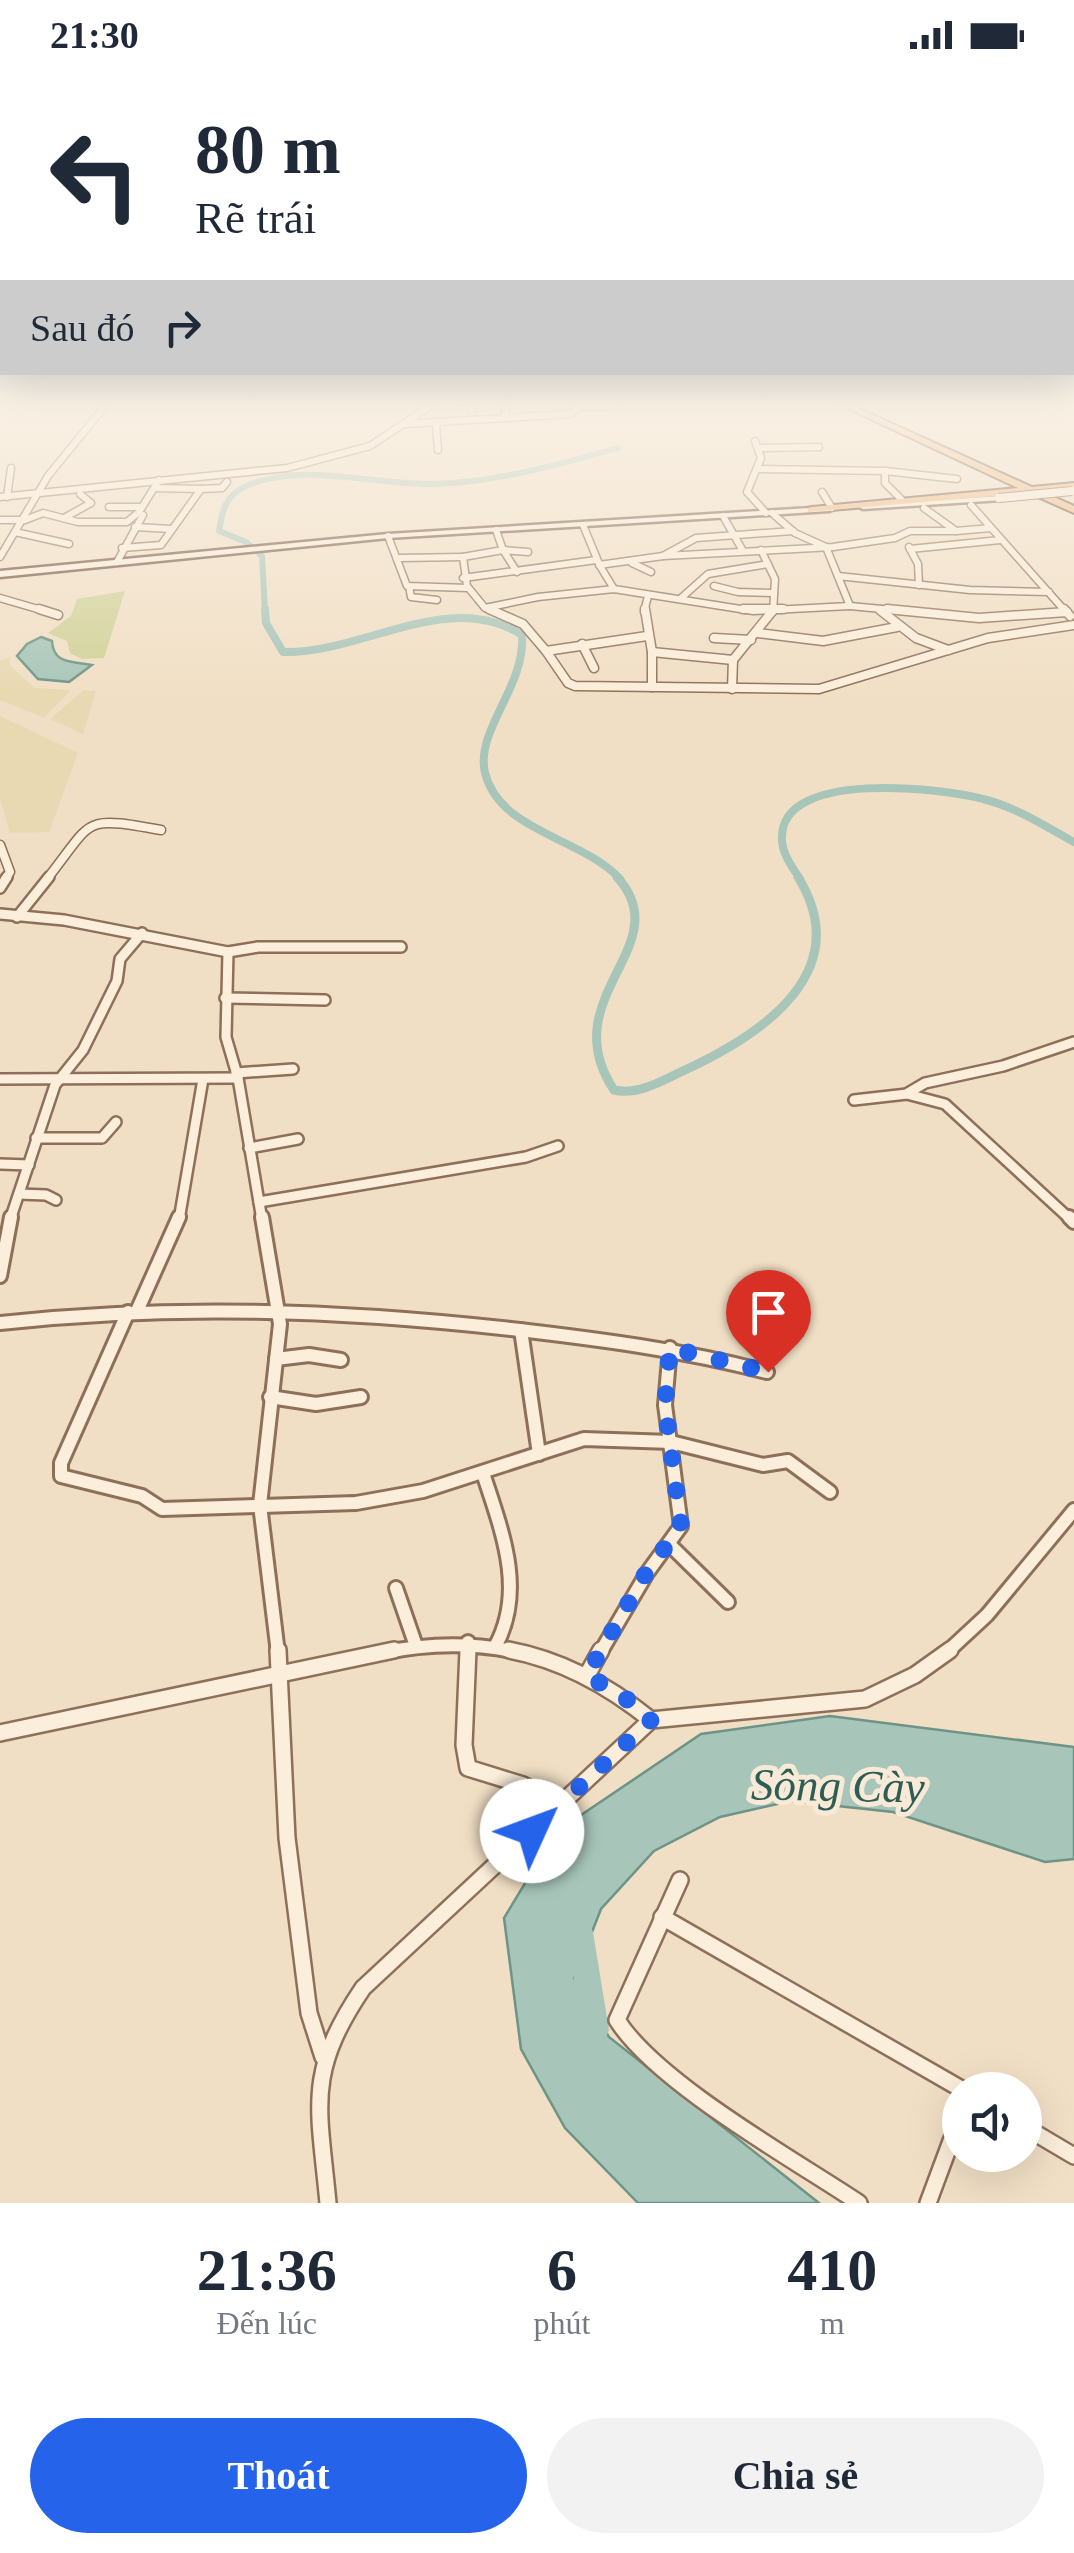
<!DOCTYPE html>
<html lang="vi">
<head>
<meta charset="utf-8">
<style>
  :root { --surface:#fff; --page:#f2f2f3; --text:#1f2937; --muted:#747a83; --accent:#2563eb }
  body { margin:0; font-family:"Times New Roman",serif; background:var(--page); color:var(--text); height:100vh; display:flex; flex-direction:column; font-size:38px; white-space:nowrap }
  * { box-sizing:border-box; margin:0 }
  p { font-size:32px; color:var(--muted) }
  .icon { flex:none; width:55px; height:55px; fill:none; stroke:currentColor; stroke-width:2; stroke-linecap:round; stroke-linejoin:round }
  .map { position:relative; height:2133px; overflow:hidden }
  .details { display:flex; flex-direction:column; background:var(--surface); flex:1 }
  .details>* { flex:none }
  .banner { position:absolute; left:0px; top:0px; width:1075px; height:305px; box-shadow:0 10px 40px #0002; background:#fff; color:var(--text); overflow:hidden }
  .fabs { position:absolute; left:942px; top:2002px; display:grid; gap:20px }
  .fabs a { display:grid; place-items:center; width:100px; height:100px; border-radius:50%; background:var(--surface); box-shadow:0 10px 40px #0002; font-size:50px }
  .pin { position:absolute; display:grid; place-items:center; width:85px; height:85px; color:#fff; margin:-102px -42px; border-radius:50% 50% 50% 0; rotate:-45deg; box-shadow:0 0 10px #0007 }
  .pin .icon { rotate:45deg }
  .me { position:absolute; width:110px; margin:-55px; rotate:47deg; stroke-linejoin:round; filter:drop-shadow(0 0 8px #0008) }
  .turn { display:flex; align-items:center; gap:35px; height:210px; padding:0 30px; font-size:45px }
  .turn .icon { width:130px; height:130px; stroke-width:2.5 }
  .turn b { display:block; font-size:70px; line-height:85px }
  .then { display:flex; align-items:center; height:95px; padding:0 30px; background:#0003; gap:20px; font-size:38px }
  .eta { display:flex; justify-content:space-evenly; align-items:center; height:170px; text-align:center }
  .eta b { font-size:60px; font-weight:800; line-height:70px }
  .cta { display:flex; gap:20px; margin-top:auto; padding:20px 30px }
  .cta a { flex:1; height:115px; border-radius:60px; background:var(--accent); color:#fff; font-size:40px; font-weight:800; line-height:115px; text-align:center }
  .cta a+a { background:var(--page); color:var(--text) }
  .status { display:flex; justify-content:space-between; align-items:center; height:70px; padding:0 50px; background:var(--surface); direction:ltr }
  .status svg { height:28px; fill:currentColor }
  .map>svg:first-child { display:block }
</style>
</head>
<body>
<div class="status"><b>21:30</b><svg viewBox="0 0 49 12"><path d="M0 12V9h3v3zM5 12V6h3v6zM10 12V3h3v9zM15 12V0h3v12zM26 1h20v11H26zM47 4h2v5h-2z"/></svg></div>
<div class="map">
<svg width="1074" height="2133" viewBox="0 0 1074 2133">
  <rect width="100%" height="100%" fill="#f1dfc5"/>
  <g fill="#e8d9b2">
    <path d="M10 587V596L35 618 71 620 44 648 0 630V591Z"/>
    <path d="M84 620 96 621 83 664 50 649Z"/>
    <path d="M0 646 78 683 49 762 10 763 0 729Z"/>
  </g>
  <path fill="#d0d198" d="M125 521 104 588 82 589 70 583 67 571 48 563 71 546 77 529Z"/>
  <g fill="#a7c5b9" stroke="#6d9486" stroke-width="2.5">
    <path d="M41 567 52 571C53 595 74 591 92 595L69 612 38 609 17 586 27 574Z"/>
    <path d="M830 1646 1074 1677V1789L1045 1792 893 1742 791 1731 720 1747 654 1781 601 1839 574 1908 609 1967 819 2133H638L565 2058 521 1979 504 1848 556 1762 701 1664Z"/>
  </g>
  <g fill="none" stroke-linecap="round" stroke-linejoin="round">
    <path stroke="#a7c5b9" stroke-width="6" d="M265 542 262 486 246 472 219 461C222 442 225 426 244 417 302 390 375 416 436 414 497 412 560 394 618 378"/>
    <g stroke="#a7c5b9" stroke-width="8">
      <path d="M265 539 266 553 283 582C362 584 450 518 522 565 526 616 475 660 485 703 500 762 583 768 620 809"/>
      <path d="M800 809C792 797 781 782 782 767 782 699 942 718 983 729 1016 737 1045 756 1074 772"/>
    </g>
    <path stroke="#a7c5b9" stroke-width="9" d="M617 807C680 876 552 927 614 1020 639 1026 665 1009 687 999 764 963 856 901 798 807"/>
    <path fill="#a7c5b9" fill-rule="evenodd" d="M580 1849 589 1853 593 1862 609 1960 605 1970 595 1974 585 1970 581 1960 567 1862 571 1853Z"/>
    <defs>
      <g id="minor-far4">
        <path d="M455 331 473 332 472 342"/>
        <path d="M578 332 579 337 615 336"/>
        <path d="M504 348 508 331"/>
        <path d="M404 354 571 344 579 337"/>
        <path d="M436 354 438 380"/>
        <path d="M755 371 761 388 747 422 766 443"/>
        <path d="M759 378 819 377"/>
        <path d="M758 399 885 401V413L903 431"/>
        <path d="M885 401 957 409"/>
        <path d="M201 419 222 418 227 412"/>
        <path d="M822 422 832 438"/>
        <path d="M0 427 287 398 370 376 438 331"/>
        <path d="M7 427 11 398"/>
        <path d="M971 435 1066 542"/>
        <path d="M109 437H142"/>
        <path d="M723 446 743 481"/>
        <path d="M64 448 91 433 80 424"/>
        <path d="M0 450H25L43 443 78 452H127L139 442 159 410"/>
        <path d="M583 455 600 496 614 519"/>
        <path d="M135 457 171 459"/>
        <path d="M496 460 503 480 463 487 467 516 485 538 538 527 614 519 753 541 850 536 826 477 795 463 772 443"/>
        <path d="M793 461 696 468 663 486 833 477 895 468 910 461H956L924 438"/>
        <path d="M956 461 991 458"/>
        <path d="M15 462 69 474"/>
        <path d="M388 466 407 516 468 518"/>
        <path d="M909 477 918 494 919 515"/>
        <path d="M122 478 161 475 201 419 155 418"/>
        <path d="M910 479 1000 470"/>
        <path d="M761 480 775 509 773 542"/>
        <path d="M0 487 48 406 109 331"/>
        <path d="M399 488 463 487"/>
        <path d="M117 492 143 445"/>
        <path d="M632 493 651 502"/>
        <path d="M599 495 663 486"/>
        <path d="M517 502 503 480 528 482"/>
        <path d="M838 506 970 520 1049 522"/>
        <path d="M463 508 596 490"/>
        <path d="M409 516 411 527 437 530"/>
        <path d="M714 516 738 522 774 523"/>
        <path d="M0 528 48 542"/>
        <path d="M680 529 708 504 768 494"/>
        <path d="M850 536 914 542"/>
        <path d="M488 539 495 542"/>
        <path d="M644 542 648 526"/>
      </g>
      <g id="minor-far3">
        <path d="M39 539 58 545"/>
        <path d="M489 539 523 554 546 581"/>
        <path d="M645 539 652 582V617"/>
        <path d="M743 539H783"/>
        <path d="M887 539 979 548 1067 542"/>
        <path d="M1064 539 1070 546"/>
        <path d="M880 540 916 568 948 580"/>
        <path d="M758 563 823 571 897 557"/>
        <path d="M647 566 546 581 568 613 575 616 819 619 988 568 1074 555"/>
        <path d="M714 568 751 570"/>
        <path d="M582 574 594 598"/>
        <path d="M652 582 733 590"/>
        <path d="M732 619 733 590 774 539"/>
        <path d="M0 775 10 802 5 809"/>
        <path d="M47 809C95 748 81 746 161 760"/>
      </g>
      <g id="minor-far2">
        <path d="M0 818 7 807"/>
        <path d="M0 844 64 850 228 882 258 877H401"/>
        <path d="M17 847 49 807"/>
        <path d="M228 882 226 967 238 1008 262 1150"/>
        <path d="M225 928 325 930"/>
        <path d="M236 1003 293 999"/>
        <path d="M0 1009 238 1008"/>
        <path d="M908 1023 925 1013 1003 996 1074 972"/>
        <path d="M854 1030 907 1024 945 1034 1071 1150"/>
        <path d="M36 1068H102L116 1052"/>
        <path d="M249 1078 298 1069"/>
        <path d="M0 1094 29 1095"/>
        <path d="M19 1124 46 1125 56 1130"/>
        <path d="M259 1132 526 1087 558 1076"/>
        <path d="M10 1150 55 1015 83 980 117 911 120 889 142 863"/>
        <path d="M179 1150 203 1009"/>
      </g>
      <g id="minor-far1">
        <path d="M262 1147 280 1254 260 1435 278 1583"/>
        <path d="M1069 1147 1074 1152"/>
        <path d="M0 1206 11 1147"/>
        <path d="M137 1241 179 1147"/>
        <path d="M128 1242 61 1393V1406L142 1426 162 1439 356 1433 423 1421 584 1369 671 1372 763 1395 788 1391 830 1422"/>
        <path d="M0 1253C171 1234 340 1240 511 1259 597 1269 683 1280 767 1302"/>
        <path d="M521 1260 539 1384"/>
        <path d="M276 1289 309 1285 341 1290"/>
        <path d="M270 1327 316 1334 361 1327"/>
        <path d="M483 1403C501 1459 526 1519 496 1575"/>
        <path d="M670 1475 728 1532"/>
        <path d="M396 1518 416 1576"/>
        <path d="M382 1583C429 1573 473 1572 521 1583"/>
        <path d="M468 1583V1572"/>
        <path d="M600 1583 647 1503 681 1456 665 1335 670 1278"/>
        <path d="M946 1583 987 1545 1074 1440"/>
      </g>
      <g id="minor">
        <path d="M278 1580 287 1768 309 1943 323 1987"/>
        <path d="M468 1580 464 1675 468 1698 523 1715 560 1735"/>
        <path d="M509 1580C563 1590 609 1616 651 1650"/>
        <path d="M587 1605 601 1580"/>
        <path d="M0 1663 394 1580"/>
        <path d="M680 1810 617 1950C657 2013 793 2089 859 2133"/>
        <path d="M662 1847 963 2020"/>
        <path d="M1025 2057 1074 2086"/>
        <path d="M328 2133C319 2036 305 2004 363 1918L651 1650 865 1629 915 1605 950 1580"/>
        <path d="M928 2133 960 2047"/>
      </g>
      <g id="secondary">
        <path d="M999 426 1003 428 1002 430 863 439 859 437 863 435Z"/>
        <path d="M827 437 831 439 830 441 388 468 0 507V501L388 464Z"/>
      </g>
      <path id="trunk" d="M832 331H842L1032 417 1074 413V419L1043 422 1074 436V443L1029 423 808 442V438L812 437 1018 418Z"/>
    </defs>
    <use href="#minor-far4" stroke="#8e705a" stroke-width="9"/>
    <use href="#minor-far3" stroke="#8e705a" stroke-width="11"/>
    <use href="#minor-far2" stroke="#8e705a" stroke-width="14"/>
    <use href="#minor-far1" stroke="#8e705a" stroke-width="18"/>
    <use href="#minor" stroke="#8e705a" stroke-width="20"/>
    <use href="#secondary" stroke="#70513d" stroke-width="5"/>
    <use href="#trunk" stroke="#5c3e2e" stroke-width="4"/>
    <use href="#minor-far4" stroke="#fbeeda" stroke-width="6"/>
    <use href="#minor-far3" stroke="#fbeeda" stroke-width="8"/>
    <use href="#minor-far2" stroke="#fbeeda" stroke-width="9"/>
    <use href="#minor-far1" stroke="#fbeeda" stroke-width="12"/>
    <use href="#minor" stroke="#fbeeda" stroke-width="15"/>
    <use href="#secondary" fill="#fbeeda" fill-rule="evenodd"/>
    <use href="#trunk" fill="#eeb276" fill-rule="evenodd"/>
    <defs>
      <path id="secondary-bridge" d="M999 428 1072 421"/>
    </defs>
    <use href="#secondary-bridge" stroke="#70513d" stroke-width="10" stroke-linecap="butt"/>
    <use href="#secondary-bridge" stroke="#fbeeda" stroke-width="8"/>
  </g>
  <linearGradient id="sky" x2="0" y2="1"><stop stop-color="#8ebbd5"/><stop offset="0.53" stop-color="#f9f1e5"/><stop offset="1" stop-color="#f9f1e5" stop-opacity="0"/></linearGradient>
  <rect width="1074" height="629" fill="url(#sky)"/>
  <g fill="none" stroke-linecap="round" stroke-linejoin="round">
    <path stroke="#2563eb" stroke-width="18" stroke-dasharray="0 32.4" d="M532 1761 651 1650 628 1630 587 1605 646 1503 681 1456 665 1335 670 1278 768 1302"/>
  </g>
  <g text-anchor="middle" stroke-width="10" stroke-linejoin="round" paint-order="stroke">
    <g font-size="45" font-style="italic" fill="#2d5e56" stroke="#f8ead6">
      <text transform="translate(838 1715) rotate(1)" y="16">Sông Cày</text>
    </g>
  </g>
</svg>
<div class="fabs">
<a><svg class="icon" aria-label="sound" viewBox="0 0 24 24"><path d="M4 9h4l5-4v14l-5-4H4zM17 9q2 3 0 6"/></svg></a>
</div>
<div class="pin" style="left:768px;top:1302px;background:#d93025"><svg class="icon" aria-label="arrive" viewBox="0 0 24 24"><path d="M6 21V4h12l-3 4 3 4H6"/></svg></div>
<svg class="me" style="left:532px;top:1761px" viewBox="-20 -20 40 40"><circle r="19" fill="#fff"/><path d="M0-13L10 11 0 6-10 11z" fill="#2563eb"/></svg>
<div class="banner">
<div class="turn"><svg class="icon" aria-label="left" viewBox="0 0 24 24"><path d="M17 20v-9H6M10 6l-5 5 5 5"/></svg><div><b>80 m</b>Rẽ trái</div></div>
<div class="then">Sau đó<svg class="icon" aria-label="right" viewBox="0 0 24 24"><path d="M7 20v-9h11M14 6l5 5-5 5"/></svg></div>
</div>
</div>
<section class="details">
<div class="eta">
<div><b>21:36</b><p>Đến lúc</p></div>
<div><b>6</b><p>phút</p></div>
<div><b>410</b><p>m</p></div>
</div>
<div class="cta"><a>Thoát</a><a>Chia sẻ</a></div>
</section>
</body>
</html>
